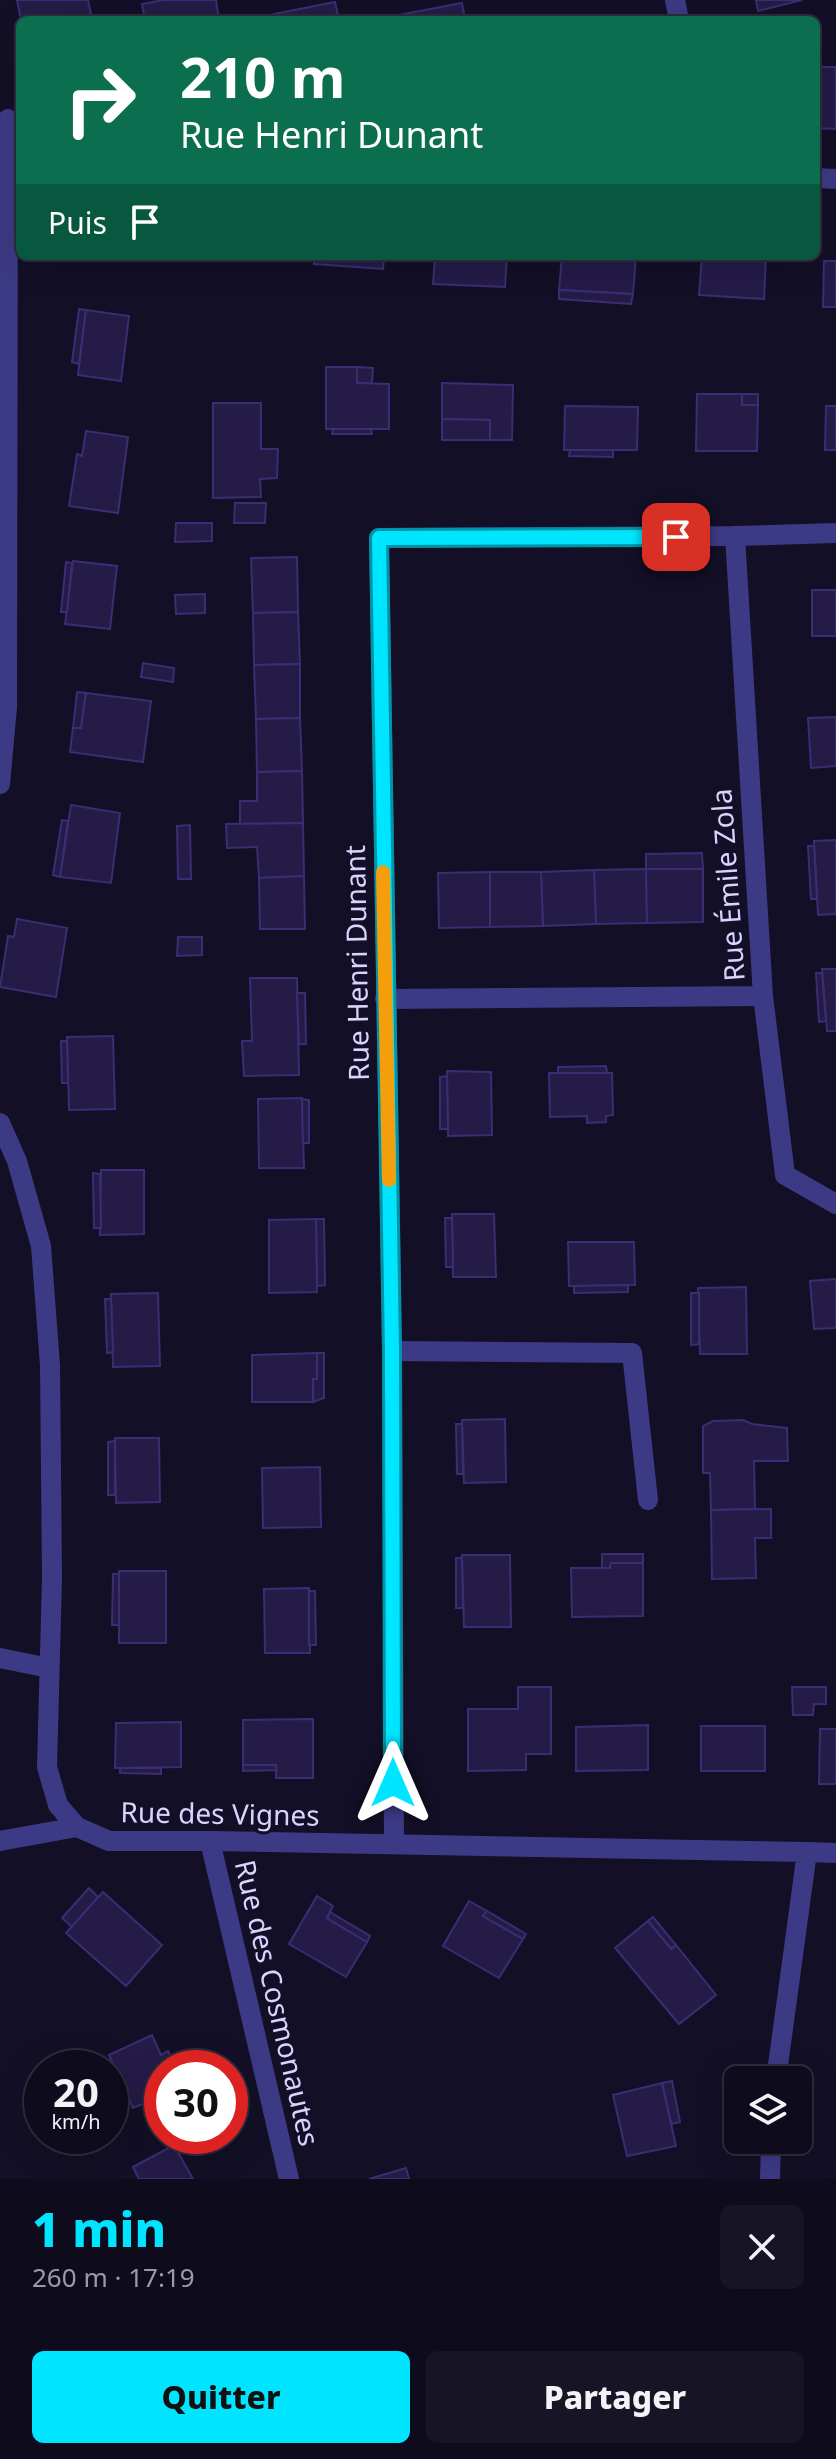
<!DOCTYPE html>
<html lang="fr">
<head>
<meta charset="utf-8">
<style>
  :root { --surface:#0e0b1c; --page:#171425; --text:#f1f3f6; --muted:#9b9ba3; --line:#2e2b3b; --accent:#00e5ff }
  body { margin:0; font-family:"Noto Sans",sans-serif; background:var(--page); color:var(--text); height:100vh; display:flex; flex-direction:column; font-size:30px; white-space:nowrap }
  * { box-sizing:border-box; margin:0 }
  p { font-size:26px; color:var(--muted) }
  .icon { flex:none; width:44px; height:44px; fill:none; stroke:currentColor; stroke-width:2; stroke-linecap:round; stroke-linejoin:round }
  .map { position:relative; height:2179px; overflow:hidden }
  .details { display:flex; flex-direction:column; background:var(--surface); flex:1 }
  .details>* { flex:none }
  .guide { position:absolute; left:16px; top:16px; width:804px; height:244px; border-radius:12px; box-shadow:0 8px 32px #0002,0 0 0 2px var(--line); background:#0b6e4f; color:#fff; overflow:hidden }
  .tools { position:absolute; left:724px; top:2066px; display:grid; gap:16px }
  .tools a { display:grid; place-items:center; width:88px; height:88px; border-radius:12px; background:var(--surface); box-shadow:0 8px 32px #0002,0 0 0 2px var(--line); font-size:40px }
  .speed { position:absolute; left:24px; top:2050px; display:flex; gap:16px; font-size:40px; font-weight:700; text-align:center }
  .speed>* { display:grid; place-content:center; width:104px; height:104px; border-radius:50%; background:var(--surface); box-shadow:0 8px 32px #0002,0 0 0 2px var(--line); line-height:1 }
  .speed small { font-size:20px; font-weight:400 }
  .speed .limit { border:12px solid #d22; background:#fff; color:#111 }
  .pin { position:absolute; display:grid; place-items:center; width:68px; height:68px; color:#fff; margin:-34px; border-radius:16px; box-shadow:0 4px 12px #0006 }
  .me { position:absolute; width:88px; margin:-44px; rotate:0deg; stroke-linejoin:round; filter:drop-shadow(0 0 6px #0008) }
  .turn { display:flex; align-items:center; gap:28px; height:168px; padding:0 32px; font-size:36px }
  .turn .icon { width:104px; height:104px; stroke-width:2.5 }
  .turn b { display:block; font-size:56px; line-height:68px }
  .then { display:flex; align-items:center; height:76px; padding:0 32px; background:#0003; gap:16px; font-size:30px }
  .round { display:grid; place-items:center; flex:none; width:84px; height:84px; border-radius:12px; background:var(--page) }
  .overview { display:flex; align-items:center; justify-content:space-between; height:136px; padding:0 32px }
  h1 { font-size:48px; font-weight:800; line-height:60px; color:var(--accent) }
  .cta { display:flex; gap:16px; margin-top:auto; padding:16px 32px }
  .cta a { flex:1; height:92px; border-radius:12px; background:var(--accent); color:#111; font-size:32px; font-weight:800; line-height:92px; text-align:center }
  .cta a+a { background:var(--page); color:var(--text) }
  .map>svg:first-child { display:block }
</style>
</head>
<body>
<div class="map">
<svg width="836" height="2179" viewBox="0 0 836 2179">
  <rect width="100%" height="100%" fill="#130f26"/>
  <g fill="#241b47" stroke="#3b2d73" stroke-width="2">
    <path d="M17 0H88L92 19 21 20Z"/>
    <path d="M163 0H216L219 20H145L142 4Z"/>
    <path d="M756 0H802L758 11Z"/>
    <path d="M335 2 339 20H270L269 15Z"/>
    <path d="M462 3 465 20H393V16Z"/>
    <path d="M816 67H836V129L816 128Z"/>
    <rect x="200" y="256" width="71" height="4"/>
    <path d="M314 256H384L383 269 314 264Z"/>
    <path d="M435 256H507L505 287 433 284Z"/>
    <path d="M562 256H636L633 294 559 290Z"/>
    <path d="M702 256H766L764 299 699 295Z"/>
    <path d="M824 261H836V307H823Z"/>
    <path d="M559 290 633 294 631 304 559 299Z"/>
    <path d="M79 309 86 310 79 364 72 362Z"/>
    <path d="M86 310 129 316 121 381 78 375Z"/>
    <path d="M326 367H357V383L389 384V429H326Z"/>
    <path d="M357 367 373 368 372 383H357Z"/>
    <path d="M442 383 513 385 512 440H490V420L442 419Z"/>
    <path d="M697 394H742V405H758L757 451H696Z"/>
    <rect x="742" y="394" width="16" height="11"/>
    <path d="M213 403H261V449H278L277 478 260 479 261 497 213 498Z"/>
    <path d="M565 406 638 407 637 450H564Z"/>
    <path d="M826 406H836V450H825Z"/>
    <path d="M442 419 490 420V440H442Z"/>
    <path d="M333 429H371L372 434H332Z"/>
    <path d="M86 431 128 437 118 513 69 506 77 454 82 456Z"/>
    <path d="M570 450H613V457L569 456Z"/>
    <path d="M235 503H266L265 523H234Z"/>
    <path d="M176 523H212V541L175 542Z"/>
    <path d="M297 557 298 612 253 613 251 558Z"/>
    <path d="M73 561 117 566 110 629 65 624Z"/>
    <path d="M66 562 72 563 67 612H61Z"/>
    <rect x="812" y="590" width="24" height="46"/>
    <path d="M205 594V613L176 614 175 595Z"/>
    <path d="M298 612 300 664 254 665 253 613Z"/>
    <path d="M143 663 174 668 173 682 141 677Z"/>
    <path d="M300 664V718L256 719 254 665Z"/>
    <path d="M77 692 86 693 81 728H73Z"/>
    <path d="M86 693 151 701 143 762 70 752 73 728H81Z"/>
    <path d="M836 717V766L811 768 808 718Z"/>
    <path d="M300 718 302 771 257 772 256 719Z"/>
    <path d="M302 771 303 823 240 824V801H257V772Z"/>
    <path d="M71 805 120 813 111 883 60 877Z"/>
    <path d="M62 820 68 821 60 877 53 875Z"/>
    <path d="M303 823 304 876 259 878 257 847 227 848 226 824Z"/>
    <path d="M190 825 191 879H178L177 826Z"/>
    <path d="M836 840V914L818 915 814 841Z"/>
    <path d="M808 846H814L817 899H811Z"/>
    <path d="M702 853 703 869H646V854Z"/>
    <path d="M646 869 647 923 596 924 594 870Z"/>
    <path d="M646 869H703V922L647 923Z"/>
    <path d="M594 870 596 924 543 926 541 872Z"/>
    <path d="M490 872H541L543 926 490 927Z"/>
    <path d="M490 872V927L439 928 438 873Z"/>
    <path d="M304 876 305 929H260L259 878Z"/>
    <path d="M17 919 67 928 56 997 0 987 8 936 14 937Z"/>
    <path d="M178 937H202V955L177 956Z"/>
    <path d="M822 969H836V1031H827Z"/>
    <path d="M816 973H822L826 1021 819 1022Z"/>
    <path d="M250 978H297L299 1075 244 1076 242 1041H252Z"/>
    <path d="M297 993H305L306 1044H299Z"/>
    <path d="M113 1036 115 1109 69 1110 67 1037Z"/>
    <path d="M61 1041H67L68 1083H62Z"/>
    <path d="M606 1066 607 1073H558V1067Z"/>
    <path d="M447 1071 491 1072 492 1135 448 1136Z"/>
    <path d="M549 1073H612L613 1115 606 1116V1122L587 1123V1116L550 1117Z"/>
    <path d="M447 1076 448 1129H440V1077Z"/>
    <path d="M302 1098 304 1168H259L258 1099Z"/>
    <path d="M302 1099 309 1100V1143H303Z"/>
    <path d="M101 1170H144V1234L100 1235Z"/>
    <path d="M93 1173 100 1174 101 1228H94Z"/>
    <path d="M452 1214H494L496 1277H453Z"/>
    <path d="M445 1218H452L453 1267H446Z"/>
    <path d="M316 1219H324L325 1285 317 1286Z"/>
    <path d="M316 1219 317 1292 269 1293V1220Z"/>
    <path d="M568 1242H634L635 1285 569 1286Z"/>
    <path d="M836 1279V1328L814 1329 810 1281Z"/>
    <path d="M628 1285V1292L574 1293V1286Z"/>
    <path d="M746 1287 747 1354H700L698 1288Z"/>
    <path d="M158 1293 160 1366 113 1367 111 1294Z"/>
    <path d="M691 1293H699V1344L691 1345Z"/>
    <path d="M105 1299H111L113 1352 107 1353Z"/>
    <path d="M317 1353V1379H313V1402H252V1355Z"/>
    <path d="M317 1353H324V1398L313 1402V1379H317Z"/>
    <path d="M505 1419 506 1482 464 1483 462 1420Z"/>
    <path d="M743 1420 752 1424 787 1428 788 1461H754L755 1509 711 1510 710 1473H703V1426L713 1421Z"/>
    <path d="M456 1424H462L463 1474H457Z"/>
    <path d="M115 1438H159L160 1502 116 1503Z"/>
    <path d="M115 1441V1495H108V1442Z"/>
    <path d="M320 1467 321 1527 263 1528 262 1468Z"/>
    <path d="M771 1509V1538H755L756 1578 712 1579 711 1510Z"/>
    <path d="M602 1554H643V1563H611L610 1568H602Z"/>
    <path d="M462 1555H510L511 1627H464Z"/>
    <path d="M456 1558H462L463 1608H456Z"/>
    <path d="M611 1563H643V1616L572 1617 571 1568H610Z"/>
    <rect x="119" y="1571" width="47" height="72"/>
    <path d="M113 1574H119V1625H112Z"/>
    <path d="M309 1588 310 1653H265L264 1589Z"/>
    <path d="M309 1591H315L316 1645H309Z"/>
    <path d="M518 1687H551V1754H526V1770L468 1771V1709H518Z"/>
    <path d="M792 1687H826V1704H814L813 1715H793Z"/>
    <path d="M313 1719V1778H276V1765H243V1720Z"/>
    <path d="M181 1722V1767L115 1768 116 1723Z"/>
    <path d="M648 1725V1770L576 1771V1727Z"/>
    <rect x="701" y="1726" width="64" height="45"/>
    <path d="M820 1729H836V1784H819Z"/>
    <path d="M243 1765H276L277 1770 243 1771Z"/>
    <path d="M120 1768H161V1774L120 1773Z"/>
    <path d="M89 1888 98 1897 72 1927 62 1918Z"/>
    <path d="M103 1892 162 1945 126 1986 66 1933Z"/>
    <path d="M317 1896 333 1906 327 1918 367 1942 346 1977 289 1944Z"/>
    <path d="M469 1901 487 1911 483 1916 523 1939 499 1978 443 1946Z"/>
    <path d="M487 1911 526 1934 523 1939 483 1916Z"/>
    <path d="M330 1912 370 1936 367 1942 327 1918Z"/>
    <path d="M653 1917 676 1945 671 1949 648 1921Z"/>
    <path d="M648 1921 671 1949 676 1945 716 1995 679 2024 615 1948Z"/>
    <path d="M152 2035 161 2055 168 2051 176 2068H162V2096L133 2108 109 2055Z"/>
    <path d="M672 2081 680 2122 671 2124 662 2083Z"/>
    <path d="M662 2083 676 2146 627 2156 613 2095Z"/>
    <path d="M174 2145 193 2179H139L133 2167Z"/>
    <path d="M406 2168 409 2179H369Z"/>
  </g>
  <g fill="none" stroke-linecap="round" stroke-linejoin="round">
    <path stroke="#3d3a85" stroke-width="20" d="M0 1841 77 1827"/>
    <g stroke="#3d3a85" stroke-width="20">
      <path d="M675 0 679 20"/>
      <path d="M816 178 836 179"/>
      <path d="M0 784 7 707 8 119"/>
      <path d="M763 996 785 1175 836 1204"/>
      <path d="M385 999 763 996 735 536"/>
      <path d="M0 1123 17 1161 41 1246 50 1365 52 1578 47 1767 58 1805 77 1827 109 1841H210L807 1852 776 2080"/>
      <path d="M392 1351 632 1353 648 1500"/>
      <path d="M0 1658 49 1668"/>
      <path d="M210 1841 289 2179"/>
      <path d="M394 1844 392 1351 379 538 735 536 836 533"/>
      <path d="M807 1852 836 1853"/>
      <path d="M770 2179 771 2140"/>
    </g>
  </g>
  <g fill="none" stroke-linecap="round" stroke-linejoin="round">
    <defs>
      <path id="route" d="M393 1783 392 1351 379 538 676 537"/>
    </defs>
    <use href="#route" stroke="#0095a6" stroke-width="20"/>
    <use href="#route" stroke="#00e5ff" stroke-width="14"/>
    <path stroke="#f59e0b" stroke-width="14" d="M383 872 389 1180"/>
  </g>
  <g text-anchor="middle" stroke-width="6" stroke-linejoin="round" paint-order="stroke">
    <g font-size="28" fill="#d9d4ff" stroke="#130f26">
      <text transform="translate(728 885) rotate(-94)" y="10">Rue Émile Zola</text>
      <text transform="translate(357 963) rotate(-91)" y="10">Rue Henri Dunant</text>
      <text transform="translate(220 1814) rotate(1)" y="10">Rue des Vignes</text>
      <text transform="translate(277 2003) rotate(77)" y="10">Rue des Cosmonautes</text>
    </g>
  </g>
</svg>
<div class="tools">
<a><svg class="icon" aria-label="layers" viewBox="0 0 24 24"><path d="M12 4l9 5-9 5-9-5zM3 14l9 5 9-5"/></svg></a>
</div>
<div class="speed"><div>20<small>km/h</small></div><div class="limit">30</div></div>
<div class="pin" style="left:676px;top:537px;background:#d93025"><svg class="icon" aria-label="arrive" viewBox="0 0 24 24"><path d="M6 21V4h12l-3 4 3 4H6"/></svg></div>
<svg class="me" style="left:393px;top:1783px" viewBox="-20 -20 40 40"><path d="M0-17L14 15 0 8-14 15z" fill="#00e5ff" stroke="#fff" stroke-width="4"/></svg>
<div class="guide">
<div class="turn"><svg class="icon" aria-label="right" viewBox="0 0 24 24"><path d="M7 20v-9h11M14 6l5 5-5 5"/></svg><div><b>210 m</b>Rue Henri Dunant</div></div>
<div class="then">Puis<svg class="icon" aria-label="arrive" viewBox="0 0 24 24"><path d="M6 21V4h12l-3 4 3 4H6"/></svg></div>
</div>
</div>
<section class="details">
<div class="overview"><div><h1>1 min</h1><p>260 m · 17:19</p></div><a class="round"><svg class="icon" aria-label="close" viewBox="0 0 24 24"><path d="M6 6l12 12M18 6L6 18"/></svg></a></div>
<div class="cta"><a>Quitter</a><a>Partager</a></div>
</section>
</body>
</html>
